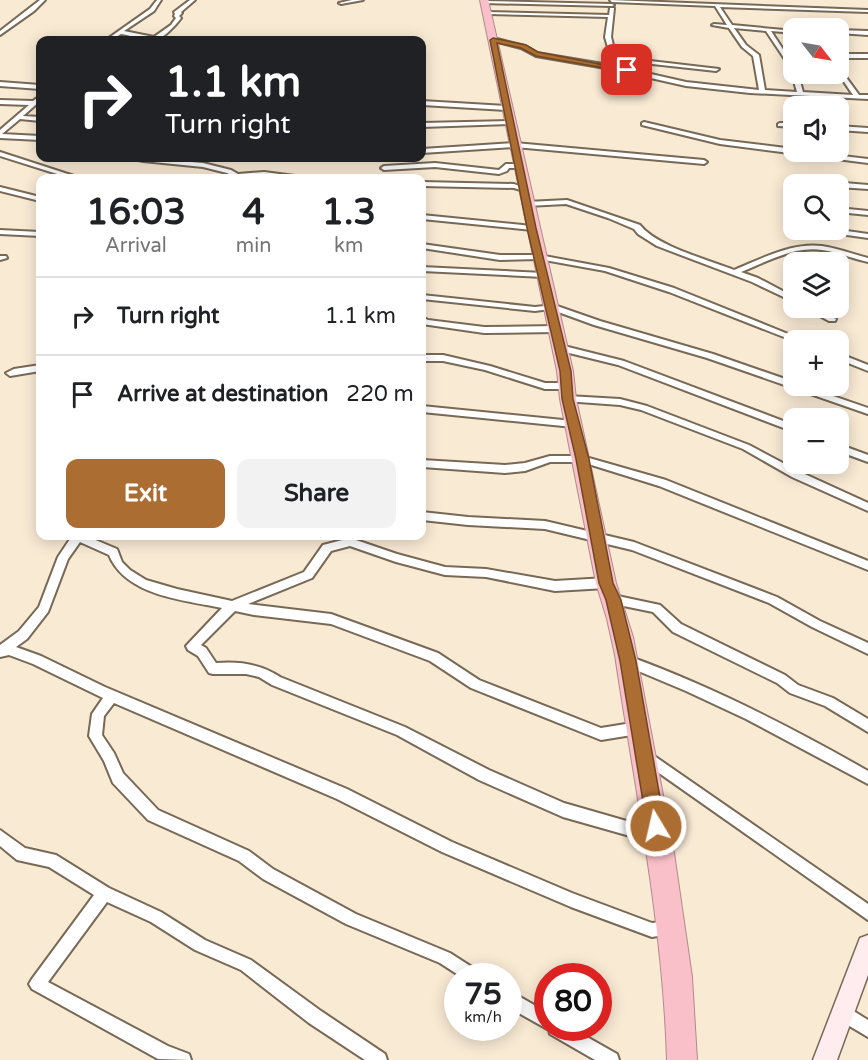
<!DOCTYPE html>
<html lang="en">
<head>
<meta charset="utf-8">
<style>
  :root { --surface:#fff; --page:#f2f2f2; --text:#202124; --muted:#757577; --line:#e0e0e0; --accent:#ac6d33 }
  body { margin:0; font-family:"Varela Round",sans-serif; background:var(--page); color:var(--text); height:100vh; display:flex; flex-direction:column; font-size:22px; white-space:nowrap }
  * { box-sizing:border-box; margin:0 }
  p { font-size:20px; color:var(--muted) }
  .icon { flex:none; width:33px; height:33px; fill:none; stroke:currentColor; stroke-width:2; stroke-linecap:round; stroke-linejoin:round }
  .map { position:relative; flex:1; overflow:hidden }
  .sheet { position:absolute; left:36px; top:174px; width:390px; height:366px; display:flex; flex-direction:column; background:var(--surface); border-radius:12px; box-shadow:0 3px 15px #0003 }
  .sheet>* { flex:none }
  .guide { position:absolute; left:36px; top:36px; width:390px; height:126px; border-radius:12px; box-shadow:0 3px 15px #0003; background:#202124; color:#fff; overflow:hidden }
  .needle { width:39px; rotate:121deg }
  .buttons { position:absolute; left:783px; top:18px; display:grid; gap:12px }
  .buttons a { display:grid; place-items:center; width:66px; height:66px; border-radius:12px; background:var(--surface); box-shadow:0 3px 15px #0003; font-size:30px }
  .speed { position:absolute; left:444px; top:963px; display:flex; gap:12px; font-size:30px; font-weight:700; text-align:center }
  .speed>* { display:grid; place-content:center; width:78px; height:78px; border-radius:50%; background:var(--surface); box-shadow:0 3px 15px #0003; line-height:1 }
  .speed small { font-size:15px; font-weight:400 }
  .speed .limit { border:9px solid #d22; background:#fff; color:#111 }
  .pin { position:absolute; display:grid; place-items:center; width:51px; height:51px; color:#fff; margin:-26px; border-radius:12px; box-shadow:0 3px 9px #0006 }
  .me { position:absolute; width:66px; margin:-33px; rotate:351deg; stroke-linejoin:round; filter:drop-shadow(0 0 4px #0008) }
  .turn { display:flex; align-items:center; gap:21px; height:126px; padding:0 30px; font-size:27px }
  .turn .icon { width:78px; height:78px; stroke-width:2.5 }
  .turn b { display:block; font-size:42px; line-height:51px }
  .eta { display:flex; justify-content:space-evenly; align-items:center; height:102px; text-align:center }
  .eta b { font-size:36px; font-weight:800; line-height:42px }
  .primary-button { display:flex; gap:12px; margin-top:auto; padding:12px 30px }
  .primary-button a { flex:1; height:69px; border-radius:12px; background:var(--accent); color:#fff; font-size:24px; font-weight:800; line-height:69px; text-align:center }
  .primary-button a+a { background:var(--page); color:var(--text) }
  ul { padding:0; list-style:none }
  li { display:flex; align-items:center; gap:18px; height:78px; padding:0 30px; border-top:2px solid var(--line) }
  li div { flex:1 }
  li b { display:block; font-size:22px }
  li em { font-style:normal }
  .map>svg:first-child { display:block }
</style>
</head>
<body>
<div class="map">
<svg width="868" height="1060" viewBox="0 0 868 1060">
  <rect width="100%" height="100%" fill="#f9ead4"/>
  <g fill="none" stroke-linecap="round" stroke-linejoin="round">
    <defs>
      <g id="street">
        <path d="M40 0H45L34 11 0 35V31Z"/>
        <path d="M157 0H161L154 11 124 31 154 37 171 25 176 18 174 16 175 14 174 12 190 0H195L181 12 182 13 179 16 181 18C176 25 163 39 155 40 149 42 129 35 121 34L111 40H106L150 9Z"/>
        <path d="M352 0H363L341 4 339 3Z"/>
        <path d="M610 0 868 10V12L720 7 732 25 784 30 794 33V36L783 32 771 31 794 66V73L766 31 734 28 746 45 759 55 765 90 797 92 792 74 794 73 798 74 803 92 853 95 838 73 840 69 859 95H868V99L750 93 686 86 611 69 536 56 521 48 490 40 493 38 525 46 537 53 609 65 611 58 605 37 608 17 487 14 485 13 487 12 609 15 610 8H614L611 37 616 57 719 69 716 71 616 60 611 65 686 82 759 90 753 56 742 47 729 28 712 25 714 24 727 25 715 6 612 2Z"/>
        <path d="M485 1 612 4 614 5 612 6 483 3Z"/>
        <path d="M838 30 868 31V35L838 33Z"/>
        <rect x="838" y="54" width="30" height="4"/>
        <path d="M0 82 40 85V89L0 86Z"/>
        <path d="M40 96V101L23 116 40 117V121L20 119 2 134 40 136V140L0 138V130L29 105 0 104V100L33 101Z"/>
        <path d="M422 101 506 106 509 108 506 110 422 105Z"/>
        <path d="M510 121 513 123 512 124 422 127V123Z"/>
        <path d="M644 122 720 140 794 149V152H809L868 159V163L720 144 642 125V123Z"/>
        <path d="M780 123H794V127L778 126V124Z"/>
        <path d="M838 126 868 128V132L838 130Z"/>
        <path d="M515 143 704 160 707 162 704 164 515 147 422 153V149Z"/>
        <path d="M0 152 77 177 78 178H70L0 156Z"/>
        <path d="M129 158H144L203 163 231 170 238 174 264 172 295 176 298 178H284L264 176 237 178 227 173 203 167 143 161Z"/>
        <path d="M435 163 499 170 506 164H519L522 166 519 168H509L507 171 499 174 435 167 384 170 381 168 384 166Z"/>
        <path d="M809 180 868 185V189L838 187V184L807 183V181Z"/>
        <path d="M422 182 514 184 527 189 524 191 514 188 422 186Z"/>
        <path d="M0 187 40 197V201L0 191Z"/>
        <path d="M567 200 640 225C656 246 709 260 734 270 761 259 792 242 822 246 837 248 852 254 868 258V262C853 259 838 252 822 250 794 246 766 262 741 272L758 278 794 297V302L752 282 657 246 638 234 634 229 608 218 566 204 527 206 524 204 527 202Z"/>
        <path d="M838 208 868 211V215L838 212Z"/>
        <path d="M422 215 532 226 536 228 532 230 422 219Z"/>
        <path d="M0 230 40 232V236L0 234Z"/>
        <path d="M847 231 868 234V238L847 235Z"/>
        <path d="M422 244 500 255H539L609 268 674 288 803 340 794 341 669 292 605 271 539 259 500 260 422 248Z"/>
        <path d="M0 256H6L7 258 0 260Z"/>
        <path d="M422 267 543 273 547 275 543 277 422 271Z"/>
        <path d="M422 295 535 307 554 305 600 321 713 354 794 382V386H804L868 408V414L707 358 594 325 550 309 535 311 422 299Z"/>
        <path d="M805 308H814L836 319 835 321H829Z"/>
        <path d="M422 317 428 320 484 327 556 326 560 329 556 332 484 333 422 324Z"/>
        <path d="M560 345 624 361 794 425V432L618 365 557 350V346Z"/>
        <path d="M838 353 868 365V371L838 359Z"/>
        <path d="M422 355H443L490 366 545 383H568L572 386 568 389H545L485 370 443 361H422Z"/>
        <path d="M40 365V371L10 376 6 373 14 369Z"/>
        <path d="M568 396 620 399 647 406 749 445 798 471 868 503V511L792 477 743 449 641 410 620 405 565 401 563 399 565 397Z"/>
        <path d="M422 406 573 421 578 424 573 427 422 412Z"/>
        <path d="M838 444 868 455V462L838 451Z"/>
        <path d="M550 456H582L666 480 868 561V570L659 486 582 462H550L525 471 505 473 422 467V460L505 465 525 463Z"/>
        <path d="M422 512 468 517 545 521 634 542 777 597 820 621 868 643V654L812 627 769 603 632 550 545 529 468 525 422 520Z"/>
        <path d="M72 536H86L117 549 122 562 130 570 146 580 177 589 232 601 304 572 323 545 350 538 397 554 445 567 486 569 555 581 606 578 610 580 612 583 610 586 606 588 555 591 486 577 445 575 396 562 350 546 331 551 312 578 248 604 331 614 438 653 479 680 601 728 638 722 642 724 644 728 642 732 638 734 601 740 471 688 430 661 331 624 254 615 235 611 201 645 206 648 216 663C239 661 261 664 280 677L405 727 489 770 564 803 630 822 655 819 660 821 662 826 660 831 630 836 563 817 479 780 397 735 272 685 259 677 246 674H213L209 673 198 656 188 650 186 646 222 608C184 600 126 596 109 555L80 542 68 559 48 612 27 639 16 647 41 656 105 687 347 789 452 842 572 893 652 923 670 921 675 923 677 928 675 933 652 937 571 907 442 852 337 799 114 703 104 716 102 735 114 753 123 773 158 810 249 851 273 869 356 914 450 953 478 971 481 976H460L440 963 346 924 263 879 239 861 148 820 113 783 104 761 89 736 92 714 103 698 33 664 9 655 0 657V645L19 631 39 607 58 557Z"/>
        <path d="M613 595 660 605 681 624 785 675 798 685 833 698 868 719V732L825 706 790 693 777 683 673 632 653 612 609 603 607 600 609 597Z"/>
        <path d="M628 656C711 686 791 727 868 771V784L746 719 686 691 624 665 622 661 624 657Z"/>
        <path d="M647 751 868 904V920L642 761 640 757 642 753Z"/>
        <path d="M0 830 25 848 56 855 109 888 161 912 205 940 251 960 321 1011 385 1054 387 1060H365L309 1023 241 970 195 950 151 922 107 902 48 982 168 1046 189 1054 191 1060 158 1059 32 989 29 984 32 979 94 895 49 867 17 860 0 846Z"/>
        <path d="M508 990 548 1013V1028H571L617 1054 619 1060H595L550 1034 549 1030 508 1007Z"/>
        <path d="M842 1004 868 1020V1037L836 1018 834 1012 836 1006Z"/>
      </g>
      <path id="secondary" d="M868 935V975L837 1060H813L860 938Z"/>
      <path id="highway" d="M480 0H488L573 371 576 399 616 583 633 637 674 853 692 977 697 1060H667C663 923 635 790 615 655L607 619 596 583 560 399 557 371Z"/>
    </defs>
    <use href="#street" stroke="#776956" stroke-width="4"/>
    <use href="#secondary" stroke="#776956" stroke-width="3"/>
    <use href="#highway" stroke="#b28a8e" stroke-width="2"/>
    <use href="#street" fill="#fff" fill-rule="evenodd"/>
    <use href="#secondary" fill="#feecef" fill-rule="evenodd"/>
    <use href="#highway" fill="#fac0ca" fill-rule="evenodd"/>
  </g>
  <path fill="#ac6d33" stroke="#704721" stroke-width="1.5" d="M493 38 526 45 538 52 630 70 627 72 536 56 521 48 497 43 536 228 571 371 573 399 589 459 613 583 621 600 636 661 665 826 662 833 656 835 649 833 647 826 620 661 606 600 599 583 576 459 562 399 560 371 527 228 490 40Z"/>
</svg>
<div class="buttons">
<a><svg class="needle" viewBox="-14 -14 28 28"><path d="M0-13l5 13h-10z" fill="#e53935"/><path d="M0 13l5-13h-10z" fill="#757577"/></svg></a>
<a><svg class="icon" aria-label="sound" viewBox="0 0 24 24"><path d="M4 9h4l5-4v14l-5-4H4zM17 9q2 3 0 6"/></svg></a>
<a><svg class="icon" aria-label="search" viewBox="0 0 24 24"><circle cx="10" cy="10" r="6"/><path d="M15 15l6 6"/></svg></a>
<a><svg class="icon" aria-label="layers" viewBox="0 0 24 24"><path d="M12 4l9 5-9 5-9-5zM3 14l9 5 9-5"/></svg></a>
<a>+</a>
<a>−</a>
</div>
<div class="speed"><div>75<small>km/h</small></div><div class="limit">80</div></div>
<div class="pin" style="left:627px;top:70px;background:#d93025"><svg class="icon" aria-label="arrive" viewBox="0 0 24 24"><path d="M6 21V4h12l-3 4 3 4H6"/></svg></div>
<svg class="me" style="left:656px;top:826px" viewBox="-20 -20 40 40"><circle r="17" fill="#ac6d33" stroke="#fff" stroke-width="3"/><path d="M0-11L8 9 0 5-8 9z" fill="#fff"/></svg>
<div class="guide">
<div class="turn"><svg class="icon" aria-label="right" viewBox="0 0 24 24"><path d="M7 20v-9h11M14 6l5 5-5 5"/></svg><div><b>1.1 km</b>Turn right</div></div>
</div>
<section class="sheet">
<div class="eta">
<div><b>16:03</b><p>Arrival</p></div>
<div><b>4</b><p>min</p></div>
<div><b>1.3</b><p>km</p></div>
</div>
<ul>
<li><svg class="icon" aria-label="right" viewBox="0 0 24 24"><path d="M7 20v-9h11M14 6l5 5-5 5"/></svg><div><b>Turn right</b></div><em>1.1 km</em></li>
<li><svg class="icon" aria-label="arrive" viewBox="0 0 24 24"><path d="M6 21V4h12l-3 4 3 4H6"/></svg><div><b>Arrive at destination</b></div><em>220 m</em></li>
</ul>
<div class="primary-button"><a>Exit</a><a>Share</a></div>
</section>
</div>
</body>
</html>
